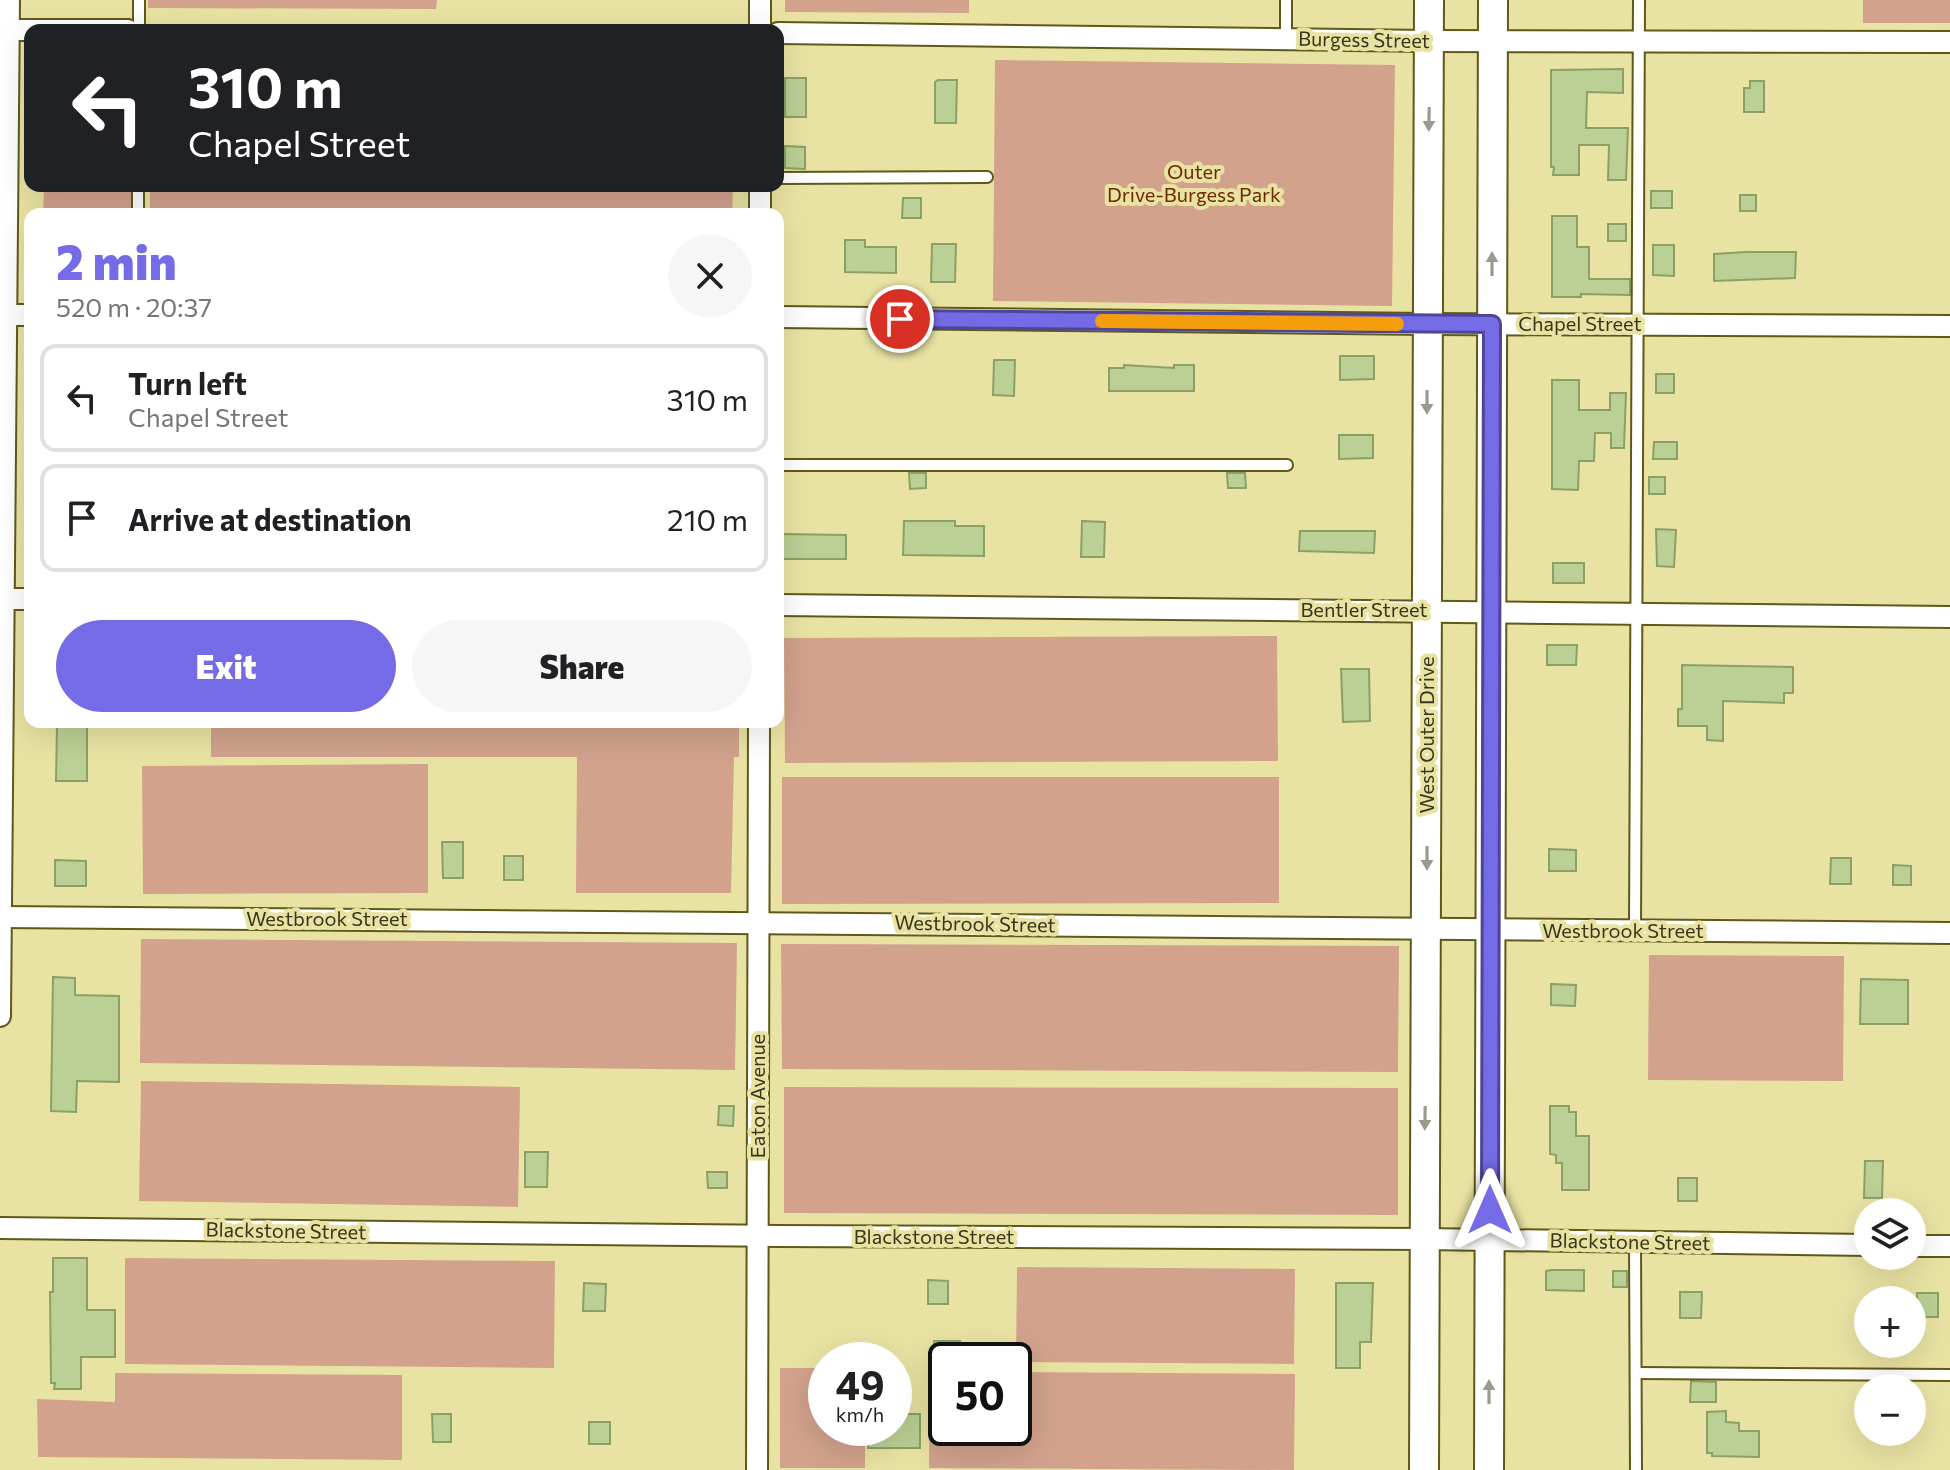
<!DOCTYPE html>
<html lang="en">
<head>
<meta charset="utf-8">
<style>
  :root { --surface:#fff; --page:#f6f6f6; --text:#202124; --muted:#757577; --line:#e0e0e0; --accent:#766be6 }
  body { margin:0; font-family:Commissioner,sans-serif; background:var(--page); color:var(--text); height:100vh; display:flex; flex-direction:column; font-size:30px; white-space:nowrap }
  * { box-sizing:border-box; margin:0 }
  p { font-size:26px; color:var(--muted) }
  .icon { flex:none; width:44px; height:44px; fill:none; stroke:currentColor; stroke-width:2; stroke-linecap:round; stroke-linejoin:round }
  .map { position:relative; flex:1; overflow:hidden }
  .details { position:absolute; left:24px; top:208px; width:760px; height:520px; display:flex; flex-direction:column; background:var(--surface); border-radius:16px; box-shadow:0 8px 32px #0002 }
  .details>* { flex:none }
  .banner { position:absolute; left:24px; top:24px; width:760px; height:168px; border-radius:16px; box-shadow:0 8px 32px #0002; background:#202124; color:#fff; overflow:hidden }
  .fabs { position:absolute; left:1854px; top:1198px; display:grid; gap:16px }
  .fabs a { display:grid; place-items:center; width:72px; height:72px; border-radius:50%; background:var(--surface); box-shadow:0 8px 32px #0002; font-size:40px }
  .speed { position:absolute; left:808px; top:1342px; display:flex; gap:16px; font-size:40px; font-weight:700; text-align:center }
  .speed>* { display:grid; place-content:center; width:104px; height:104px; border-radius:50%; background:var(--surface); box-shadow:0 8px 32px #0002; line-height:1 }
  .speed small { font-size:20px; font-weight:400 }
  .speed .limit { border:4px solid #111; border-radius:12px; background:#fff; color:#111 }
  .pin { position:absolute; display:grid; place-items:center; width:68px; height:68px; color:#fff; margin:-34px; border:4px solid #fff; border-radius:50%; box-shadow:0 2px 8px #0007 }
  .me { position:absolute; width:88px; margin:-44px; rotate:0deg; stroke-linejoin:round; filter:drop-shadow(0 0 6px #0008) }
  .turn { display:flex; align-items:center; gap:28px; height:168px; padding:0 32px; font-size:36px }
  .turn .icon { width:104px; height:104px; stroke-width:2.5 }
  .turn b { display:block; font-size:56px; line-height:68px }
  .round { display:grid; place-items:center; flex:none; width:84px; height:84px; border-radius:42px; background:var(--page) }
  .head { display:flex; align-items:center; justify-content:space-between; height:136px; padding:0 32px }
  h1 { font-size:48px; font-weight:800; line-height:60px; color:var(--accent) }
  .action { display:flex; gap:16px; margin-top:auto; padding:16px 32px }
  .action a { flex:1; height:92px; border-radius:48px; background:var(--accent); color:#fff; font-size:32px; font-weight:800; line-height:92px; text-align:center }
  .action a+a { background:var(--page); color:var(--text) }
  ul { padding:0; list-style:none }
  li { display:flex; align-items:center; gap:24px; height:108px; margin:0 16px 12px; padding:0 16px; border:4px solid var(--line); border-radius:16px }
  li div { flex:1 }
  li b { display:block; font-size:30px }
  li em { font-style:normal }
  .map>svg:first-child { display:block }
</style>
</head>
<body>
<div class="map">
<svg width="1950" height="1470" viewBox="0 0 1950 1470">
  <rect width="100%" height="100%" fill="#e9e3a3"/>
  <g fill="#d2a28d">
    <path d="M148 0H437L436 9 148 8Z"/>
    <path d="M785 0H969V13L785 12Z"/>
    <rect x="1863" y="0" width="87" height="23"/>
    <path d="M995 60 1395 65 1392 306 993 301Z"/>
    <path d="M44 186H132V214H43Z"/>
    <path d="M150 187 733 188 732 214H150Z"/>
    <path d="M1277 636 1278 761 785 763 784 638Z"/>
    <path d="M211 722H739V757H734L731 893H576L577 757H211Z"/>
    <path d="M428 764V893L143 894 142 766Z"/>
    <path d="M782 777H1279V903L782 904Z"/>
    <path d="M141 939 737 943 735 1070 140 1063Z"/>
    <path d="M781 944 1399 946 1398 1072 782 1069Z"/>
    <path d="M1649 955 1844 956 1843 1081 1648 1080Z"/>
    <path d="M141 1081 520 1087 518 1207 139 1201Z"/>
    <path d="M784 1087 1398 1088V1215L784 1213Z"/>
    <path d="M125 1258 555 1261 554 1368 125 1364Z"/>
    <path d="M1017 1267 1295 1269 1294 1364 1016 1362Z"/>
    <path d="M780 1368H826V1428H865V1468H780Z"/>
    <path d="M930 1372H946V1428H1014V1372L1295 1374 1294 1470 929 1468Z"/>
    <path d="M115 1373 402 1375V1460L38 1457 37 1399 115 1402Z"/>
  </g>
  <g fill="#bbd094" stroke="#8ca066" stroke-width="2">
    <path d="M1623 69V93L1587 92 1586 128H1628L1626 180H1608L1609 145H1579V175H1553L1554 167H1551V70Z"/>
    <rect x="785" y="78" width="21" height="39"/>
    <path d="M938 80H957L956 123H935V82Z"/>
    <path d="M1750 81H1764V112H1744V88H1750Z"/>
    <path d="M785 146 805 147V169L785 168Z"/>
    <rect x="1651" y="191" width="21" height="17"/>
    <rect x="1740" y="195" width="16" height="16"/>
    <path d="M903 198H921V218H902Z"/>
    <path d="M1552 216H1577V247H1589V279H1630V295L1581 294V297H1552Z"/>
    <rect x="1608" y="224" width="18" height="17"/>
    <path d="M845 240H865V247H896V273L845 272Z"/>
    <path d="M932 244H956L955 282H931Z"/>
    <path d="M1653 245H1674V276L1653 275Z"/>
    <path d="M1746 252H1796L1795 278 1714 281V254Z"/>
    <path d="M1340 356H1374V379L1340 380Z"/>
    <path d="M994 360H1015L1014 396 993 395Z"/>
    <path d="M1124 365 1174 368V365H1194V391H1109V368H1124Z"/>
    <rect x="1656" y="374" width="18" height="19"/>
    <path d="M1552 380H1579V410H1610V393H1626L1624 448H1611V433H1595L1594 461H1579L1578 490 1552 489Z"/>
    <path d="M1339 435H1373V458L1339 459Z"/>
    <path d="M1654 442H1677V459H1653Z"/>
    <path d="M909 473H926V488L910 489Z"/>
    <path d="M1227 473H1245L1246 488H1228Z"/>
    <rect x="1649" y="477" width="16" height="17"/>
    <path d="M904 521H955V526H984V556L903 555Z"/>
    <path d="M1082 521 1105 522 1104 557H1081Z"/>
    <path d="M1656 529 1676 530 1674 567 1657 566Z"/>
    <path d="M1300 531H1375L1374 553 1299 551Z"/>
    <path d="M783 534 846 535V559H783Z"/>
    <rect x="1553" y="563" width="31" height="20"/>
    <path d="M1547 645H1577L1576 665H1547Z"/>
    <path d="M1682 665 1793 667V693H1784V703L1723 701V741L1707 740V726H1678V709H1682Z"/>
    <path d="M1341 669H1369L1370 721 1343 722Z"/>
    <path d="M60 722H87V781H56L57 726H60Z"/>
    <path d="M442 842H463V878H443Z"/>
    <path d="M1549 849 1576 850V871H1549Z"/>
    <rect x="504" y="856" width="19" height="24"/>
    <path d="M1831 858H1851V884H1830Z"/>
    <path d="M55 860 86 861V886H55Z"/>
    <path d="M1893 865 1911 866V885H1893Z"/>
    <path d="M53 977 75 978V995L119 996V1082L77 1081 76 1112 51 1111Z"/>
    <path d="M1861 979 1908 980V1024H1860Z"/>
    <path d="M1551 984 1576 985 1575 1006 1551 1005Z"/>
    <path d="M719 1106H734L733 1126 718 1125Z"/>
    <path d="M1550 1106H1569V1112H1576V1136H1589V1190H1562V1163H1556V1155L1550 1154Z"/>
    <path d="M525 1152H548L547 1187H525Z"/>
    <path d="M1865 1161H1883L1882 1198H1864Z"/>
    <path d="M707 1172H727V1188H708Z"/>
    <rect x="1678" y="1178" width="19" height="23"/>
    <path d="M53 1258H87V1310H115V1357H81V1389H54L55 1383H51L50 1292H53Z"/>
    <path d="M1551 1270H1584V1291L1546 1290V1271Z"/>
    <rect x="1613" y="1271" width="14" height="16"/>
    <path d="M928 1280 948 1281V1304H928Z"/>
    <path d="M584 1283 606 1284 605 1311H583Z"/>
    <path d="M1336 1283H1373L1371 1342H1360V1368H1336Z"/>
    <path d="M1680 1292H1702L1701 1318H1680Z"/>
    <rect x="1917" y="1293" width="21" height="24"/>
    <rect x="934" y="1341" width="26" height="16"/>
    <path d="M1691 1381 1716 1382V1402H1690Z"/>
    <path d="M1726 1411V1422L1739 1423V1431H1759V1457L1712 1456V1453H1707V1412Z"/>
    <path d="M432 1414H451V1442H433Z"/>
    <path d="M898 1414H920V1448H868V1428H898Z"/>
    <rect x="589" y="1422" width="21" height="22"/>
  </g>
  <g fill="none" stroke-linecap="round" stroke-linejoin="round">
    <defs>
      <g id="service">
        <path d="M139 30V0"/>
        <path d="M1286 39V0"/>
        <path d="M778 178 987 177"/>
        <path d="M138 214V186"/>
        <path d="M778 465H1287"/>
        <path d="M1635 931 1639 0"/>
        <path d="M1635 1243 1636 1470"/>
        <path d="M1636 1373 1950 1375"/>
      </g>
      <g id="minor">
        <path d="M0 30H128"/>
        <path d="M760 30V0"/>
        <path d="M778 33 1429 41 1950 42"/>
        <path d="M760 214V186"/>
        <path d="M0 315H30"/>
        <path d="M778 317 1427 324 1950 326"/>
        <path d="M0 599H30"/>
        <path d="M778 605 1950 617"/>
        <path d="M0 917 1950 933"/>
        <path d="M0 1016 9 0"/>
        <path d="M0 1228 777 1236 1424 1239 1868 1245"/>
        <path d="M1912 1246H1950"/>
        <path d="M757 1470 759 722"/>
      </g>
      <g id="secondary">
        <path d="M1424 1470 1429 0"/>
        <path d="M1489 1470 1493 0"/>
      </g>
    </defs>
    <use href="#service" stroke="#5f5919" stroke-width="14"/>
    <use href="#minor" stroke="#5f5919" stroke-width="24"/>
    <use href="#secondary" stroke="#5f5919" stroke-width="32"/>
    <use href="#service" stroke="#fff" stroke-width="10"/>
    <use href="#minor" stroke="#fff" stroke-width="20"/>
    <use href="#secondary" stroke="#fff" stroke-width="28"/>
  </g>
  <defs><path id="oneway-solid" d="M-6-.8H1V-3.2L6.5 0L1 3.2V.8H-6Z" transform="scale(2)"/></defs>
  <g fill="#9b9a8d">
    <use href="#oneway-solid" transform="translate(1429 119) rotate(91)"/>
    <use href="#oneway-solid" transform="translate(1492 264) rotate(-90)"/>
    <use href="#oneway-solid" transform="translate(1427 402) rotate(90)"/>
    <use href="#oneway-solid" transform="translate(1427 858) rotate(90)"/>
    <use href="#oneway-solid" transform="translate(1425 1118) rotate(91)"/>
    <use href="#oneway-solid" transform="translate(1489 1392) rotate(-90)"/>
  </g>
  <g fill="none" stroke-linecap="round" stroke-linejoin="round">
    <defs>
      <path id="route" d="M900 319 1492 324 1490 1210"/>
    </defs>
    <use href="#route" stroke="#4d4696" stroke-width="20"/>
    <use href="#route" stroke="#766be6" stroke-width="14"/>
    <path stroke="#f59e0b" stroke-width="14" d="M1102 321 1397 324"/>
  </g>
  <g text-anchor="middle" stroke-width="8" stroke-linejoin="round" paint-order="stroke">
    <g font-size="20" fill="#37351b" stroke="#e9e3a3">
      <text transform="translate(1364 40) rotate(1)" y="7">Burgess Street</text>
      <text x="1580" y="331">Chapel Street</text>
      <text x="1364" y="617">Bentler Street</text>
      <text transform="translate(1427 735) rotate(-90)" y="7">West Outer Drive</text>
      <text x="327" y="926">Westbrook Street</text>
      <text transform="translate(975 924) rotate(1)" y="7">Westbrook Street</text>
      <text x="1623" y="938">Westbrook Street</text>
      <text transform="translate(758 1096) rotate(-90)" y="7">Eaton Avenue</text>
      <text transform="translate(286 1231) rotate(1)" y="7">Blackstone Street</text>
      <text x="934" y="1244">Blackstone Street</text>
      <text transform="translate(1630 1242) rotate(1)" y="7">Blackstone Street</text>
    </g>
    <g font-size="20" fill="#6f2800" stroke="#e9e3a3">
      <text x="1194" y="179">Outer<tspan x="1194" dy="23">Drive-Burgess Park</tspan></text>
    </g>
  </g>
</svg>
<div class="fabs">
<a><svg class="icon" aria-label="layers" viewBox="0 0 24 24"><path d="M12 4l9 5-9 5-9-5zM3 14l9 5 9-5"/></svg></a>
<a>+</a>
<a>−</a>
</div>
<div class="speed"><div>49<small>km/h</small></div><div class="limit">50</div></div>
<div class="pin" style="left:900px;top:319px;background:#d93025"><svg class="icon" aria-label="arrive" viewBox="0 0 24 24"><path d="M6 21V4h12l-3 4 3 4H6"/></svg></div>
<svg class="me" style="left:1490px;top:1210px" viewBox="-20 -20 40 40"><path d="M0-17L14 15 0 8-14 15z" fill="#766be6" stroke="#fff" stroke-width="4"/></svg>
<div class="banner">
<div class="turn"><svg class="icon" aria-label="left" viewBox="0 0 24 24"><path d="M17 20v-9H6M10 6l-5 5 5 5"/></svg><div><b>310 m</b>Chapel Street</div></div>
</div>
<section class="details">
<div class="head"><div><h1>2 min</h1><p>520 m · 20:37</p></div><a class="round"><svg class="icon" aria-label="close" viewBox="0 0 24 24"><path d="M6 6l12 12M18 6L6 18"/></svg></a></div>
<ul>
<li><svg class="icon" aria-label="left" viewBox="0 0 24 24"><path d="M17 20v-9H6M10 6l-5 5 5 5"/></svg><div><b>Turn left</b><p>Chapel Street</p></div><em>310 m</em></li>
<li><svg class="icon" aria-label="arrive" viewBox="0 0 24 24"><path d="M6 21V4h12l-3 4 3 4H6"/></svg><div><b>Arrive at destination</b></div><em>210 m</em></li>
</ul>
<div class="action"><a>Exit</a><a>Share</a></div>
</section>
</div>
</body>
</html>
